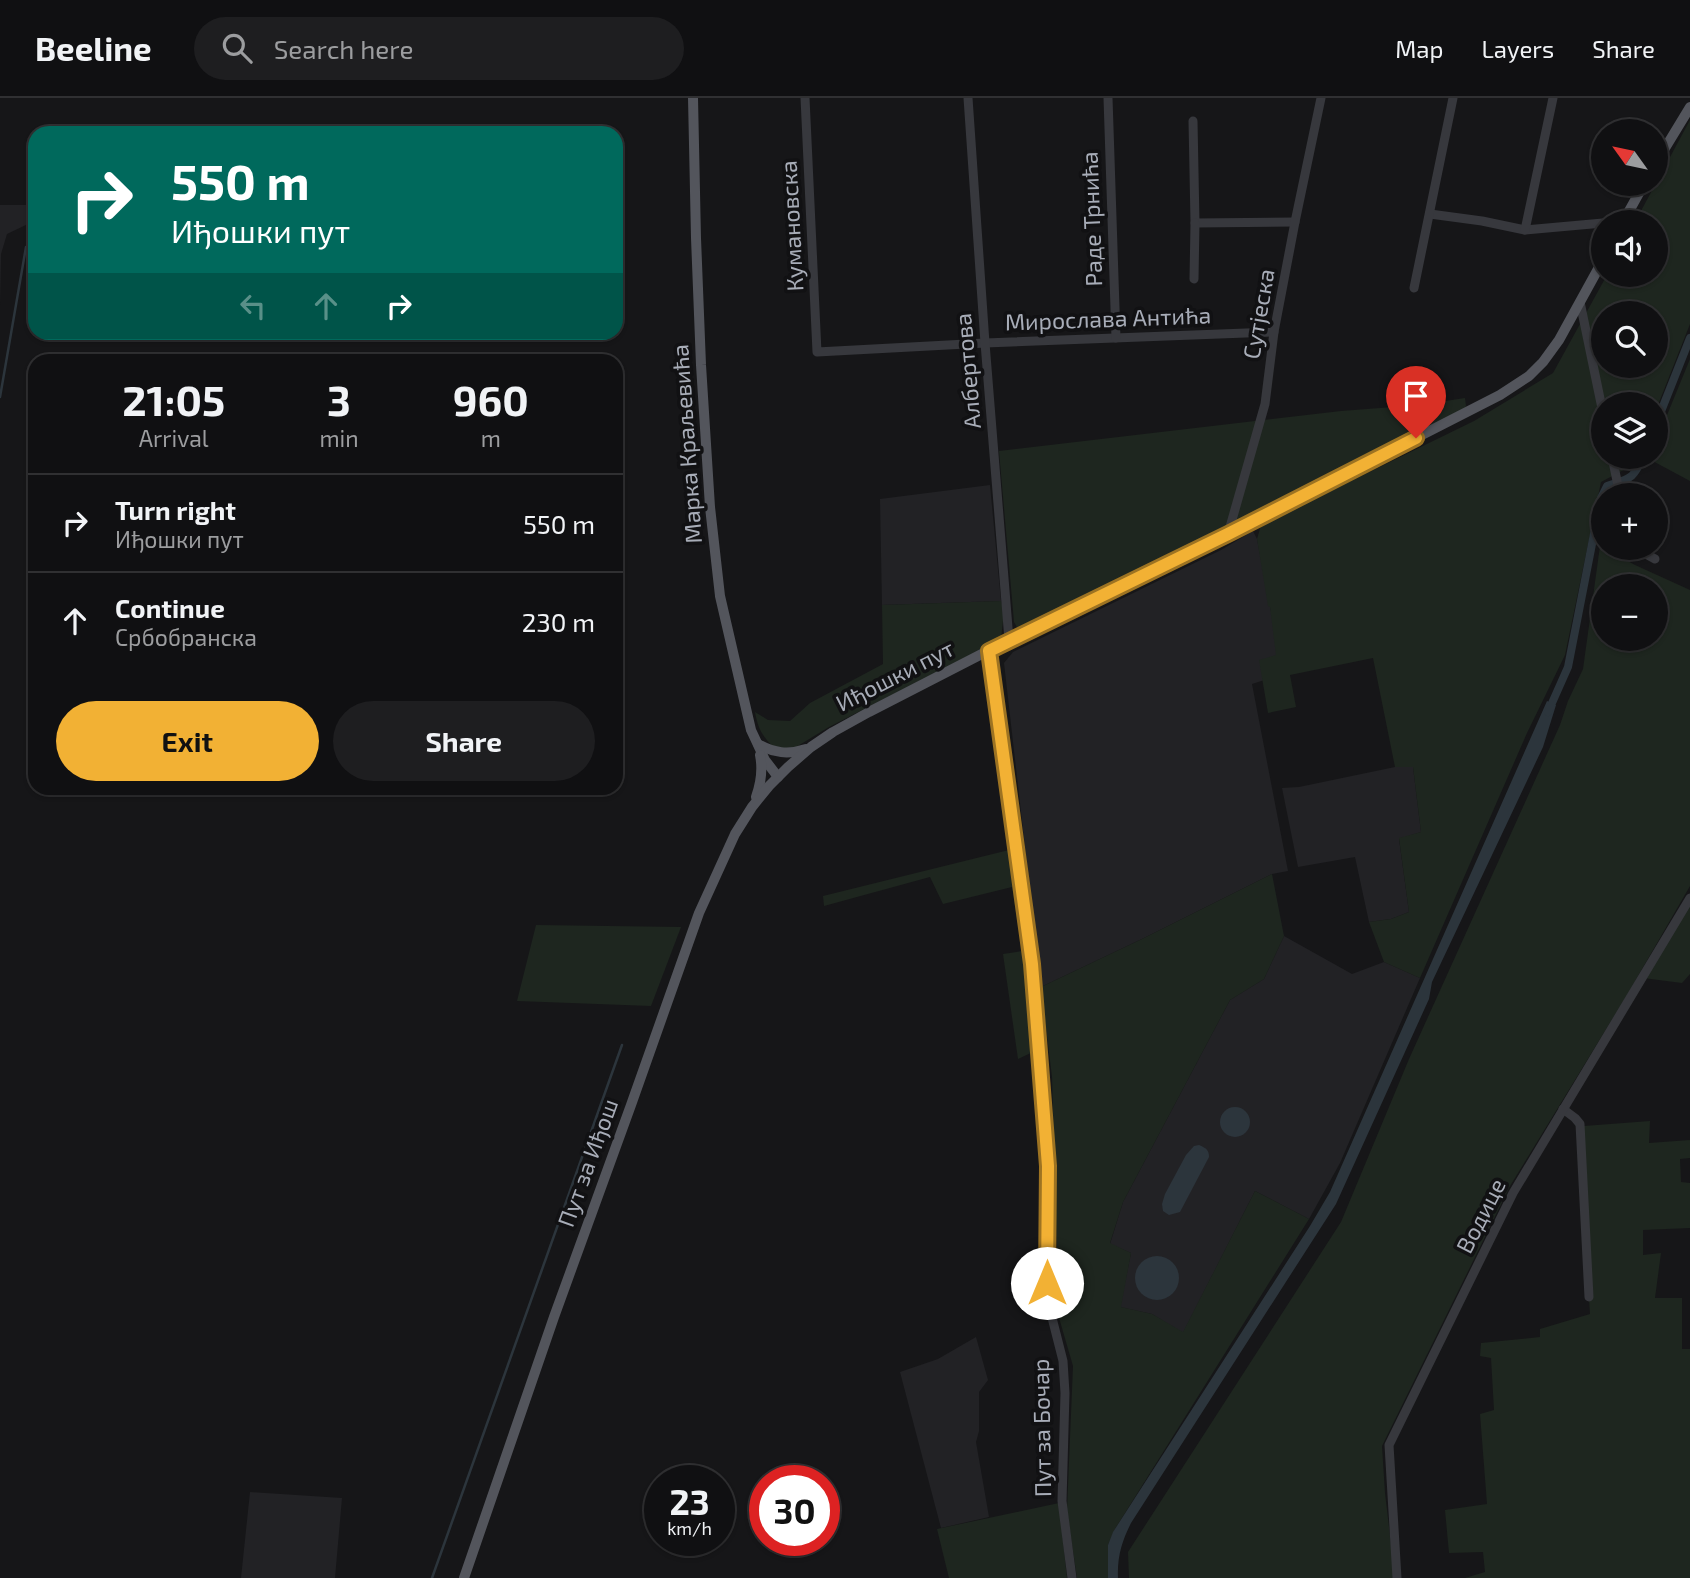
<!DOCTYPE html>
<html lang="en">
<head>
<meta charset="utf-8">
<style>
  :root { --surface:#101012; --page:#1e1e20; --text:#f1f3f6; --muted:#9c9d9f; --line:#303032; --accent:#f2b134 }
  body { margin:0; font-family:"Exo 2",sans-serif; background:var(--page); color:var(--text); height:100vh; display:flex; flex-direction:column; font-size:26px; white-space:nowrap }
  * { box-sizing:border-box; margin:0 }
  p { font-size:23px; color:var(--muted) }
  .icon { flex:none; width:38px; height:38px; fill:none; stroke:currentColor; stroke-width:2; stroke-linecap:round; stroke-linejoin:round }
  .map { position:relative; flex:1; overflow:hidden }
  .drawer { position:absolute; left:28px; top:256px; width:595px; height:441px; display:flex; flex-direction:column; background:var(--surface); border-radius:21px; box-shadow:0 2px 5px #0004,0 0 0 2px var(--line) }
  .drawer>* { flex:none }
  .guide { position:absolute; left:28px; top:28px; width:595px; height:214px; border-radius:21px; box-shadow:0 2px 5px #0004,0 0 0 2px var(--line); background:#00695c; color:#fff; overflow:hidden }
  .needle { width:46px; rotate:303deg }
  .controls { position:absolute; left:1591px; top:21px; display:grid; gap:14px }
  .controls a { display:grid; place-items:center; width:77px; height:77px; border-radius:50%; background:var(--surface); box-shadow:0 2px 5px #0004,0 0 0 2px var(--line); font-size:35px }
  .speed { position:absolute; left:644px; top:1367px; display:flex; gap:14px; font-size:35px; font-weight:700; text-align:center }
  .speed>* { display:grid; place-content:center; width:91px; height:91px; border-radius:50%; background:var(--surface); box-shadow:0 2px 5px #0004,0 0 0 2px var(--line); line-height:1 }
  .speed small { font-size:18px; font-weight:400 }
  .speed .limit { border:10px solid #d22; background:#fff; color:#111 }
  .pin { position:absolute; display:grid; place-items:center; width:60px; height:60px; color:#fff; margin:-72px -30px; border-radius:50% 50% 50% 0; rotate:-45deg; box-shadow:0 0 7px #0007 }
  .pin .icon { rotate:45deg }
  .me { position:absolute; width:77px; margin:-38px; rotate:0deg; stroke-linejoin:round; filter:drop-shadow(0 0 5px #0008) }
  .turn { display:flex; align-items:center; gap:24px; height:147px; padding:0 28px; font-size:32px }
  .turn .icon { width:91px; height:91px; stroke-width:2.5 }
  .turn b { display:block; font-size:49px; line-height:60px }
  .lanes { display:flex; align-items:center; height:66px; padding:0 28px; background:#0003; justify-content:center; gap:35px; direction:ltr }
  .lanes .off { opacity:.35 }
  .eta { display:flex; justify-content:space-evenly; align-items:center; height:119px; text-align:center }
  .eta b { font-size:42px; font-weight:700; line-height:49px }
  .button { display:flex; gap:14px; margin-top:auto; padding:14px 28px }
  .button a { flex:1; height:80px; border-radius:42px; background:var(--accent); color:#111; font-size:28px; font-weight:700; line-height:80px; text-align:center }
  .button a+a { background:var(--page); color:var(--text) }
  ul { padding:0; list-style:none }
  li { display:flex; align-items:center; gap:21px; height:98px; padding:0 28px; border-top:2px solid var(--line) }
  li div { flex:1 }
  li b { display:block; font-size:26px }
  li em { font-style:normal }
  header { display:flex; align-items:center; gap:42px; box-sizing:border-box; height:98px; padding:0 35px; background:var(--surface); border-bottom:2px solid var(--line) }
  header strong { font-size:33px }
  nav { display:flex; gap:38px; margin-inline-start:auto; font-size:24px }
  .search { width:490px; height:63px; background:var(--page); display:flex; align-items:center; gap:18px; box-sizing:border-box; padding:0 24px; border-radius:38px; color:var(--muted); font-size:26px }
  .map>svg:first-child { display:block }
</style>
</head>
<body>
<header>
<strong>Beeline</strong>
<div class="search"><svg class="icon" aria-label="search" viewBox="0 0 24 24"><circle cx="10" cy="10" r="6"/><path d="M15 15l6 6"/></svg>Search here</div>
<nav><a>Map</a><a>Layers</a><a>Share</a></nav>
</header>
<div class="map">
<svg width="1690" height="1480" viewBox="0 0 1690 1480">
  <rect width="100%" height="100%" fill="#161618"/>
  <g fill="#222225">
    <path d="M0 107H35V116L30 125 7 136 1 156 0 207Z"/>
    <path d="M990 387 1001 503 882 507 880 401Z"/>
    <path d="M1253 433 1257 441 1283 576 1252 586 1288 773 1272 776 1142 841 1041 889 1004 565 1013 554 1221 452Z"/>
    <path d="M1395 669H1413L1421 734 1399 741 1409 814 1391 821 1369 824 1355 759 1298 769 1282 690 1299 689Z"/>
    <path d="M1284 838 1352 876 1384 864 1420 880 1340 1065 1309 1121 1255 1093 1183 1235 1152 1216 1120 1209 1131 1155 1110 1146 1123 1104 1230 902 1264 881Z"/>
    <path d="M976 1239 988 1282 979 1294V1333L976 1344 989 1419 941 1430 900 1274 938 1261Z"/>
    <path d="M250 1394 342 1400 335 1480H241Z"/>
  </g>
  <g fill="#1e261f" fill-rule="evenodd">
    <path d="M1690 22V226L1656 312V306H1603V359H1637L1633 367 1601 384 1565 557 1527 635 1420 880 1384 864 1369 824 1391 821 1409 814 1399 740 1421 734 1413 669H1395L1373 560 1290 577 1296 609 1268 615 1259 562 1276 557 1270 509 1268 508 1257 441 1261 427 1474 323 1553 275 1607 177H1656V124H1635ZM1603 215H1656V268H1603Z"/>
    <path d="M1690 261V383L1649 361V359H1656V344Z"/>
    <path d="M1465 300 1466 308 1462 314 1374 355 1025 531H1018L1014 524 999 353 1341 313 1419 307Z"/>
    <path d="M1600 448 1635 467 1690 492V788L1627 897 1510 1088 1382 1348 1385 1395 1395 1480H1129L1128 1454 1341 1124 1409 961 1560 627 1568 603 1583 571ZM1603 488H1656V541H1603Z"/>
    <path d="M1001 503 1004 514 1001 541 829 629 796 649 776 651C763 640 758 631 755 614L768 622 790 623 810 605 883 566 882 507Z"/>
    <path d="M1013 751 1023 823 1035 953 1018 961 1003 856 1022 853 1012 789 943 806 930 779 824 808 823 798Z"/>
    <path d="M1272 776 1284 838 1264 881 1230 902 1123 1104 1110 1145 1131 1155 1121 1209 1152 1216 1183 1234 1255 1093 1309 1121 1115 1431 1108 1447 1109 1480H1077L1067 1412 1073 1268 1055 1206 1057 1155 1052 979 1041 889 1142 841Z"/>
    <path d="M1690 805V876L1682 885 1643 880Z"/>
    <path d="M536 827 681 829 651 908 517 903Z"/>
    <path d="M1650 1023 1649 1045 1690 1042V1060L1680 1061 1681 1084 1690 1085V1130L1643 1132V1157L1661 1155 1655 1200H1682V1251H1690V1480H1465L1485 1474 1483 1454 1449 1455 1445 1412 1487 1406 1480 1316 1494 1312 1491 1260 1480 1258 1481 1245 1540 1239V1231L1590 1216 1578 1033 1574 1025 1584 1028Z"/>
    <path d="M1059 1405 1067 1480H949L937 1431Z"/>
  </g>
  <g fill="#2c353c">
    <path d="M1547 603 1556 607 1543 649 1432 884 1429 901 1336 1106 1131 1425C1122 1443 1117 1459 1118 1480H1108V1447L1113 1434 1310 1128 1330 1094Z"/>
    <circle cx="1235" cy="1024" r="15"/>
    <path d="M1199 1047C1206 1050 1209 1052 1209 1059L1180 1114 1169 1117 1163 1113 1162 1106 1165 1096 1186 1057 1194 1048Z"/>
    <circle cx="1157" cy="1180" r="22"/>
  </g>
  <g fill="none" stroke-linecap="round" stroke-linejoin="round">
    <g stroke="#2c353c" stroke-width="2.5">
      <path d="M0 299 26 149"/>
      <path d="M432 1480 622 947"/>
    </g>
    <g stroke="#2c353c" stroke-width="8">
      <path d="M1656 326 1690 240"/>
      <path d="M1548 614 1568 569 1601 400 1607 388C1630 380 1633 382 1643 359"/>
    </g>
    <g stroke="#37383d" stroke-width="9">
      <path d="M805 0 817 254 985 245 1274 234"/>
      <path d="M968 0 985 245 1009 542"/>
      <path d="M1108 0 1116 240"/>
      <path d="M1193 23 1195 125 1295 124"/>
      <path d="M1430 116 1482 123 1525 132 1603 125"/>
      <path d="M1525 132 1553 0"/>
      <path d="M1194 181 1195 125"/>
      <path d="M1414 190 1453 0"/>
      <path d="M1580 204 1603 315"/>
      <path d="M1612 359 1620 397"/>
      <path d="M1228 436 1265 306 1274 234 1295 124 1321 0"/>
      <path d="M1635 450 1655 461"/>
      <path d="M989 553 1029 841 1041 967 1048 1068 1047 1200 1063 1263 1065 1295 1062 1403 1072 1480"/>
      <path d="M1563 1011 1575 1020 1580 1026 1589 1199"/>
      <path d="M1397 1480 1389 1347 1513 1095 1690 800"/>
    </g>
    <g stroke="#53555c" stroke-width="10">
      <path d="M693 0 696 140 701 267 710 409 720 498 751 632 765 662 778 679"/>
      <path d="M1656 65 1690 9"/>
      <path d="M1623 124 1644 86"/>
      <path d="M758 646C774 655 788 657 806 651"/>
      <path d="M756 699C761 685 763 672 760 657"/>
      <path d="M464 1480 554 1219 631 1007 699 815 735 736 752 709 769 688 788 669 811 649 833 634 869 614 1009 542 1228 436 1500 297 1529 278 1543 264 1559 242 1603 162"/>
    </g>
  </g>
  <g fill="none" stroke-linecap="round" stroke-linejoin="round">
    <defs>
      <path id="route" d="M1047 1185 1048 1068 1032 866 989 553 1228 436 1416 340"/>
    </defs>
    <use href="#route" stroke="#9d7322" stroke-width="18"/>
    <use href="#route" stroke="#f2b134" stroke-width="12"/>
  </g>
  <g text-anchor="middle" stroke-width="7" stroke-linejoin="round" paint-order="stroke">
    <g font-size="23" fill="#a8adb8" stroke="#111113">
      <text transform="translate(1092 121) rotate(-92)" y="8">Раде Трнића</text>
      <text transform="translate(792 128) rotate(-93)" y="8">Кумановска</text>
      <text transform="translate(1259 216) rotate(-80)" y="8">Сутјеска</text>
      <text transform="translate(1108 221) rotate(-2)" y="8">Мирослава Антића</text>
      <text transform="translate(968 273) rotate(-95)" y="8">Албертова</text>
      <text transform="translate(687 346) rotate(-94)" y="8">Марка Краљевића</text>
      <text transform="translate(895 578) rotate(-27)" y="8">Иђошки пут</text>
      <text transform="translate(588 1065) rotate(-70)" y="8">Пут за Иђош</text>
      <text transform="translate(1481 1118) rotate(-63)" y="8">Водице</text>
      <text transform="translate(1042 1330) rotate(-91)" y="8">Пут за Бочар</text>
    </g>
  </g>
</svg>
<div class="controls">
<a><svg class="needle" viewBox="-14 -14 28 28"><path d="M0-13l5 13h-10z" fill="#e53935"/><path d="M0 13l5-13h-10z" fill="#9c9d9f"/></svg></a>
<a><svg class="icon" aria-label="sound" viewBox="0 0 24 24"><path d="M4 9h4l5-4v14l-5-4H4zM17 9q2 3 0 6"/></svg></a>
<a><svg class="icon" aria-label="search" viewBox="0 0 24 24"><circle cx="10" cy="10" r="6"/><path d="M15 15l6 6"/></svg></a>
<a><svg class="icon" aria-label="layers" viewBox="0 0 24 24"><path d="M12 4l9 5-9 5-9-5zM3 14l9 5 9-5"/></svg></a>
<a>+</a>
<a>−</a>
</div>
<div class="speed"><div>23<small>km/h</small></div><div class="limit">30</div></div>
<div class="pin" style="left:1416px;top:340px;background:#d93025"><svg class="icon" aria-label="arrive" viewBox="0 0 24 24"><path d="M6 21V4h12l-3 4 3 4H6"/></svg></div>
<svg class="me" style="left:1047px;top:1185px" viewBox="-20 -20 40 40"><circle r="19" fill="#fff"/><path d="M0-13L10 11 0 6-10 11z" fill="#f2b134"/></svg>
<div class="guide">
<div class="turn"><svg class="icon" aria-label="right" viewBox="0 0 24 24"><path d="M7 20v-9h11M14 6l5 5-5 5"/></svg><div><b>550 m</b>Иђошки пут</div></div>
<div class="lanes"><svg class="icon off" aria-label="left" viewBox="0 0 24 24"><path d="M17 20v-9H6M10 6l-5 5 5 5"/></svg><svg class="icon off" aria-label="ahead" viewBox="0 0 24 24"><path d="M12 20V5M6 11l6-6 6 6"/></svg><svg class="icon" aria-label="right" viewBox="0 0 24 24"><path d="M7 20v-9h11M14 6l5 5-5 5"/></svg></div>
</div>
<section class="drawer">
<div class="eta">
<div><b>21:05</b><p>Arrival</p></div>
<div><b>3</b><p>min</p></div>
<div><b>960</b><p>m</p></div>
</div>
<ul>
<li><svg class="icon" aria-label="right" viewBox="0 0 24 24"><path d="M7 20v-9h11M14 6l5 5-5 5"/></svg><div><b>Turn right</b><p>Иђошки пут</p></div><em>550 m</em></li>
<li><svg class="icon" aria-label="ahead" viewBox="0 0 24 24"><path d="M12 20V5M6 11l6-6 6 6"/></svg><div><b>Continue</b><p>Србобранска</p></div><em>230 m</em></li>
</ul>
<div class="button"><a>Exit</a><a>Share</a></div>
</section>
</div>
</body>
</html>
